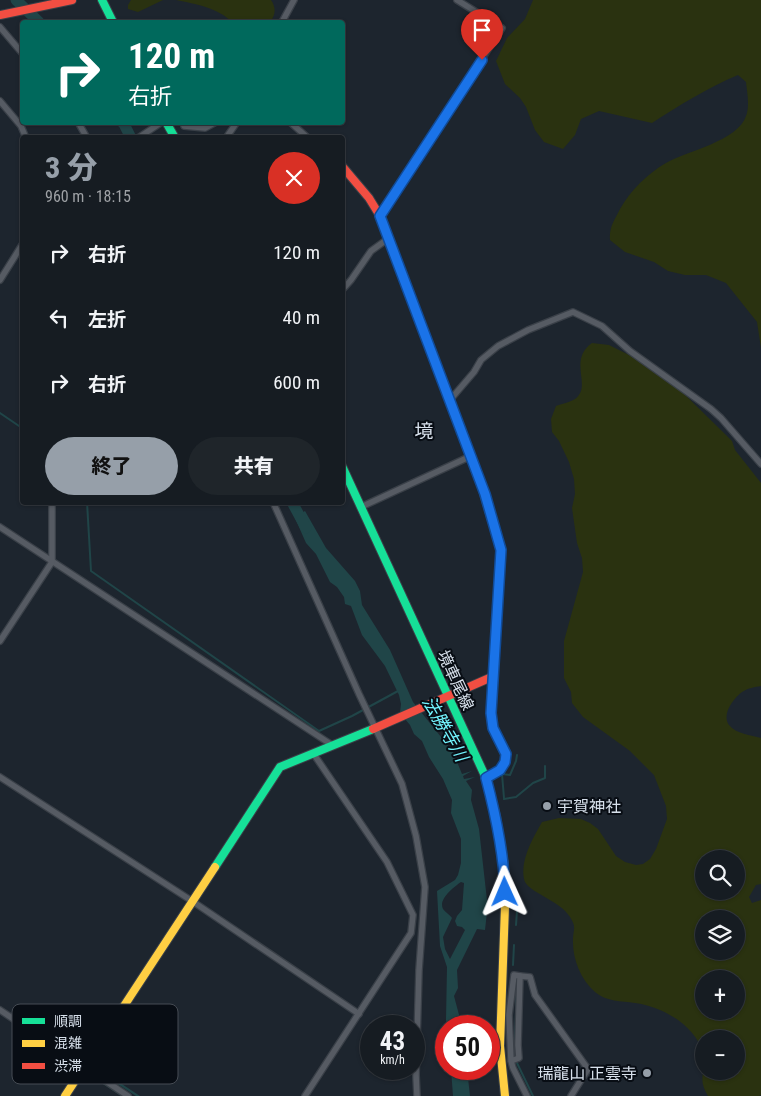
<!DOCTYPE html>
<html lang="ja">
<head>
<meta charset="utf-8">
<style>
  :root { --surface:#161c22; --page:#1f252a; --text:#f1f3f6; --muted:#9ea1a5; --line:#353a40; --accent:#969fa9 }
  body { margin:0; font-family:"Roboto Condensed","Noto Sans JP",sans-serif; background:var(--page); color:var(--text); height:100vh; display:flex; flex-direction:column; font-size:19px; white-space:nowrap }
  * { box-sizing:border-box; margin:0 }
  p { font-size:16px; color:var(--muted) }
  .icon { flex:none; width:28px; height:28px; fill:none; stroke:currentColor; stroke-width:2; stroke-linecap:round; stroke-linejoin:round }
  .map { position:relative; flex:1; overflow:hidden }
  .panel { position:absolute; left:20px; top:135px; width:325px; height:370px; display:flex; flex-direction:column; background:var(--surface); border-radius:5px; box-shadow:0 1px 4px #0004,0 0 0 1px var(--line) }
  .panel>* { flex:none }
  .hud { position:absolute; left:20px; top:20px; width:325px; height:105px; border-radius:5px; box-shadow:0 1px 4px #0004,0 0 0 1px var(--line); background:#00695c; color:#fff; overflow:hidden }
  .controls { position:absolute; left:695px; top:850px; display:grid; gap:10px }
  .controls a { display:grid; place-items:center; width:50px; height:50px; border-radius:50%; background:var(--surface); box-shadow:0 1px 4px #0004,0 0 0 1px var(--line); font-size:25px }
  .speed { position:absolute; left:360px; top:1015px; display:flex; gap:10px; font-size:25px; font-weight:700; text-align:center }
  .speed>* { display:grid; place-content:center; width:65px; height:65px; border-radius:50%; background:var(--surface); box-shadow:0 1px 4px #0004,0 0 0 1px var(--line); line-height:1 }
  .speed small { font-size:12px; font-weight:400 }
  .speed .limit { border:8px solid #d22; background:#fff; color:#111 }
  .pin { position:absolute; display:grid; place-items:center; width:42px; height:42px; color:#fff; margin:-51px -21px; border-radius:50% 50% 50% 0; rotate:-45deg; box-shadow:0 0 5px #0007 }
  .pin .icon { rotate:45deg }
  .me { position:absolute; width:55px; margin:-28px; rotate:359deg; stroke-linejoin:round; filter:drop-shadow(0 0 4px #0008) }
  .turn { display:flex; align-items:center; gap:18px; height:105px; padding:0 25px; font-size:22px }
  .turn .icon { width:65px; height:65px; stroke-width:2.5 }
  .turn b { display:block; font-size:35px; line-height:42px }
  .round { display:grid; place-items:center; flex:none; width:52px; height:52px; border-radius:26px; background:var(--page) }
  .summary { display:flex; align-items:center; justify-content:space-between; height:85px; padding:0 25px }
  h1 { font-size:30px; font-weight:800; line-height:38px; color:var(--accent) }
  .primary-button { display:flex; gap:10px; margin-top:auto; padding:10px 25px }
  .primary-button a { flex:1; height:58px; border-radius:30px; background:var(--accent); color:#111; font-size:20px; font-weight:800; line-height:58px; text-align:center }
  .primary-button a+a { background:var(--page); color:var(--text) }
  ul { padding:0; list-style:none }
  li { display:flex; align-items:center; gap:15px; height:65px; padding:0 25px }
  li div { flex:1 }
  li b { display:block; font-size:19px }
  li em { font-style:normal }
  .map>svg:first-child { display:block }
</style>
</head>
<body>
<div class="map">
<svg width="761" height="1096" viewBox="0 0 761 1096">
  <rect width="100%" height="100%" fill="#1d252e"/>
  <g fill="#2a3210" fill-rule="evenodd">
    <path d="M131 0H163L138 12 128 9V5Z"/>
    <path d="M176 0H271C276 7 276 15 270 22H232C218 8 196 4 176 0Z"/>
    <path d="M533 0H761V348L757 322 726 283 706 275H685L668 271 654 262 625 252 610 240C609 227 614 221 620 209 631 190 647 174 666 163 687 151 738 141 746 116 750 106 747 92 746 82L738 75C707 88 680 105 652 123L599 111 581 119 575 135 563 149 544 142 535 130 526 107 520 98 505 84 496 61 507 38 525 19Z"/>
    <path d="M592 343 609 345 629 355 681 391 726 435 732 441 735 450 761 483V686C755 687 748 688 742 692 734 698 721 714 729 725 736 734 751 735 761 738V884L756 885 749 897 752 903 761 900V1095L759 1096H708C702 1086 701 1080 704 1068V1071H736V1039H704V1055C696 1026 664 1007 635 1003 621 1001 607 1002 595 992 580 979 572 958 573 938 574 927 576 927 570 917 560 900 526 892 524 879 520 860 533 838 542 822L559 818 581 819 590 823 598 829 616 856 625 862 636 865 643 864 650 859 656 849 667 819 666 806 654 775 630 751 583 717 572 703 571 692 564 678V641L583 572 582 558 577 543 572 508 575 494 574 479 569 462 559 441 552 432 551 419 556 406C561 404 571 402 575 399 593 386 567 361 592 343ZM704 859H736V891H704ZM704 919H736V951H704ZM704 979H736V1011H704Z"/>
  </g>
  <g fill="#204548" fill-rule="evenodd">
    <path d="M305 511 326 548 355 581 360 591 362 605 390 650 413 702 453 752 462 774 472 771 463 776 464 779 475 777 466 781 472 790 471 800 479 829 488 909 493 911V912H487L485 930 477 929 457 970 458 988 454 996 462 1026H447L446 1020 447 967 440 946 437 891 455 880 458 875 461 863V839L451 813 452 800 443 779 429 757 422 741 414 734 410 725 400 713 401 704 399 695 385 666 362 635 351 606 345 604 344 597 337 587 330 582 316 554 306 543 295 518ZM461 882 464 883 462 910 457 916 455 921 457 926 462 927 465 930 450 959 445 949 443 937 452 918C450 915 445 912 443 909 438 899 454 887 461 882Z"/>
    <path d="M55 1040 140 1096H136L53 1042Z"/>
    <path d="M451 1069H467L470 1096H453Z"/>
  </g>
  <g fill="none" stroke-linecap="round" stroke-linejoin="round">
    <g stroke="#204548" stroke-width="2">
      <path d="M0 413 22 428"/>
      <path d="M87 502 91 571 319 731 352 716 398 691"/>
      <path d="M504 798 502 774 510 775 516 761 517 755"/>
      <path d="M504 799 516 797 533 783 545 778V766"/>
      <path d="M516 925 517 911"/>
      <path d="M513 965 514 945"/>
      <path d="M515 1044 517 979"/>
      <path d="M516 1061 533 1096"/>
      <path d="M88 1073 121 1095"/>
    </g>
    <g stroke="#204548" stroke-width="11">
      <path d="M16 0 39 22"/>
      <path d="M122 122 124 124 131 138"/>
      <path d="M292 502 306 528"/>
    </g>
    <defs>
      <g id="street">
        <path d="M282 22 294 0"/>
        <path d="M0 27 22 53"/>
        <path d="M0 101 21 126 26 138"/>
        <path d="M78 122 87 138"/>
        <path d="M183 122 184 126 205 128 216 122"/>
        <path d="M290 122 308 138"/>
        <path d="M138 138 162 122"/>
        <path d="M226 138 237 122"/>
        <path d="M380 216 502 28 457 0"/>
        <path d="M0 280 22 245"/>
        <path d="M342 290 351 280 371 251 389 238"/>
        <path d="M450 400 474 372 481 360 498 346 528 330 573 312 602 326 630 351 711 409 721 418 761 464"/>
        <path d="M273 502 359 694 402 784 416 836 425 887 419 970 416 1075 417 1096"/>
        <path d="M361 507 471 456"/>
        <path d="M0 527 332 745"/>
        <path d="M0 641 52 562V502"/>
        <path d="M0 777 192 901 359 1014"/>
        <path d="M520 976 530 977 535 995 588 1069 571 1096"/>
        <path d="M0 1010 128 1096"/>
        <path d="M511 1061 519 1058 518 1045 520 976 514 975 509 1015 511 1061 513 1068 527 1096"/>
        <path d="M305 1096 411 933 413 915 387 862 313 753"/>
      </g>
      <g id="fast">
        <path d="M102 0 113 22"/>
        <path d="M166 122 175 138"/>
        <path d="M342 466 486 778 496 816"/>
        <path d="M215 867 280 767 373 729"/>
      </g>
      <g id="slow">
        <path d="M482 487 501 550 491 713 493 728 505 754V762L500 770 486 778"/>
        <path d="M496 816 504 865 505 906 500 1046 505 1096"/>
        <path d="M65 1096 215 867"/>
      </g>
      <g id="jam">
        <path d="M0 15 72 0"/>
        <path d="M342 166 369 198 380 216 482 487"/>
        <path d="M373 729 494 676"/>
      </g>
    </defs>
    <use href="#street" stroke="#3a4048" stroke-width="8"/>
    <use href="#fast" stroke="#3a4048" stroke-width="10"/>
    <use href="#slow" stroke="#3a4048" stroke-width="10"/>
    <use href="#jam" stroke="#3a4048" stroke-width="10"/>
    <use href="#street" stroke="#565b63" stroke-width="5.5"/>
    <use href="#fast" stroke="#16e098" stroke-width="8"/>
    <use href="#slow" stroke="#ffcf43" stroke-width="8"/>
    <use href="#jam" stroke="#f24e42" stroke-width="8"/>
  </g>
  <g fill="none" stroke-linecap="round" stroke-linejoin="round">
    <defs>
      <path id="route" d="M482 60 380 216 485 494 501 550 491 713 493 728 506 754 505 762 500 770 486 778C496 816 504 853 505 892"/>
    </defs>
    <use href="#route" stroke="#114b97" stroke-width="12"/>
    <use href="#route" stroke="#1a73e8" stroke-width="9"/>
  </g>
  <g fill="#969fa9" stroke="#080d14" stroke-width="2">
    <circle cx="547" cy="806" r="5"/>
    <circle cx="647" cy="1073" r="5"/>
  </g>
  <g text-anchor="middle" stroke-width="4" stroke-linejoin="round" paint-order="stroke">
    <g font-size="16" fill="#d7e0eb" stroke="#080d14">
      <text transform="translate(456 680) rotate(65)" y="6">境車尾線</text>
    </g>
    <g font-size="16" fill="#d7e0eb" stroke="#080d14" text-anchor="start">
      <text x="557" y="812">宇賀神社</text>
      <text x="637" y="1079" text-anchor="end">瑞龍山 正雲寺</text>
    </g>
    <g font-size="18" font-style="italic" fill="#73f4fe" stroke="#080d14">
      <text transform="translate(445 729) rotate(60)" y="6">法勝寺川</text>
    </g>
    <g font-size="19" fill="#d7e0eb" stroke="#080d14">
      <text x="424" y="438">境</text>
    </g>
  </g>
  <rect x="12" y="1004" width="166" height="80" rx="8" fill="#080d14" stroke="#464c54" stroke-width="1"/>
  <rect x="22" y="1018" width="23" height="6" fill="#16e098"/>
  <rect x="22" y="1040" width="23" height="7" fill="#ffcf43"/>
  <rect x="22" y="1063" width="23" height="6" fill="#f24e42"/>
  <g font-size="14" fill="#d7e0eb">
    <text x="54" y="1026">順調</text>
    <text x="54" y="1048">混雑</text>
    <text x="54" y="1071">渋滞</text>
  </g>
</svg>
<div class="controls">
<a><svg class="icon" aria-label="search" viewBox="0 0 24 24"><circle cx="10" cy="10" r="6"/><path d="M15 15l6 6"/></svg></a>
<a><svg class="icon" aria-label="layers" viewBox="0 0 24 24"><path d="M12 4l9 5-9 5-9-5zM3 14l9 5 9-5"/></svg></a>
<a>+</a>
<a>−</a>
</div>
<div class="speed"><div>43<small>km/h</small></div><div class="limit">50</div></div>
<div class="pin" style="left:482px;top:60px;background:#d93025"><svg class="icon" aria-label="arrive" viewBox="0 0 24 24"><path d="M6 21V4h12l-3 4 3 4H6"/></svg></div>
<svg class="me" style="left:505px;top:892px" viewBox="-20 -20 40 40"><path d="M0-17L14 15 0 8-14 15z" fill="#1a73e8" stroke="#fff" stroke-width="4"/></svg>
<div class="hud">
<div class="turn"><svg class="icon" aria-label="right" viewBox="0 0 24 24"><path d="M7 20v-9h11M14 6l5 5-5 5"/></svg><div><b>120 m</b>右折</div></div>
</div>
<section class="panel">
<div class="summary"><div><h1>3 分</h1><p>960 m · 18:15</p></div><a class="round" style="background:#d93025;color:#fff"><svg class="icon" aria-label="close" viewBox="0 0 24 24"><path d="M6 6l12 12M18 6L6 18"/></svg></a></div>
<ul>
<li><svg class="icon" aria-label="right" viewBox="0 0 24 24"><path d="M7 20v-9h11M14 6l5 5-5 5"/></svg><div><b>右折</b></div><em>120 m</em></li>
<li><svg class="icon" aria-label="left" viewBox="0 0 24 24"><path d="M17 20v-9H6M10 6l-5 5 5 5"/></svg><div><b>左折</b></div><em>40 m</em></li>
<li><svg class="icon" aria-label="right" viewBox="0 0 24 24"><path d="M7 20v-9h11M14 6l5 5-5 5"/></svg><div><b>右折</b></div><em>600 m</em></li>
</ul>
<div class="primary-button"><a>終了</a><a>共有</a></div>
</section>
</div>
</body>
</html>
